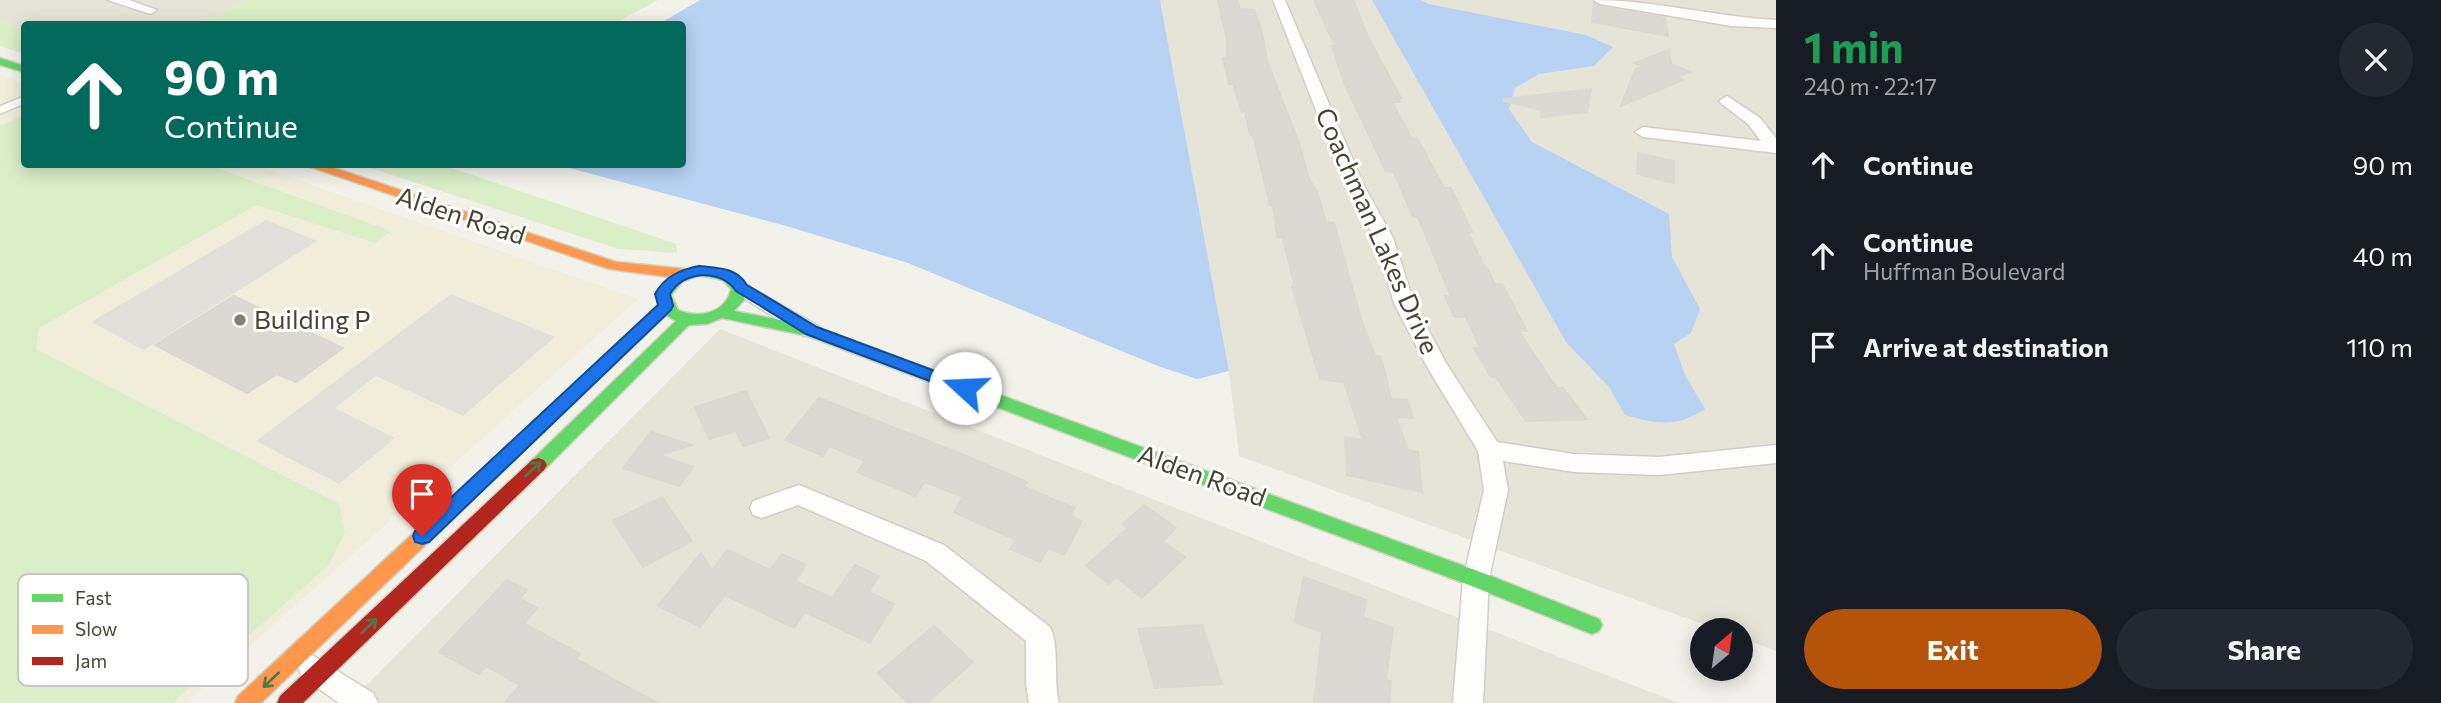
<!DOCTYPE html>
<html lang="en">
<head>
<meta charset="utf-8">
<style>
  :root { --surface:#171b24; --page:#242831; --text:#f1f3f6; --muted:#9ea1a6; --accent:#b45309 }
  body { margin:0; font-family:Commissioner,sans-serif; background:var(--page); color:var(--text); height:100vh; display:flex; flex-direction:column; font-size:26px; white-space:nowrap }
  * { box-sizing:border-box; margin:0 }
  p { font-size:23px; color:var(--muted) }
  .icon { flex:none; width:38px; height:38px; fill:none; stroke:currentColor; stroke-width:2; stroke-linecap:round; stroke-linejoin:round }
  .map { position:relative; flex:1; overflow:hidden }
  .side { display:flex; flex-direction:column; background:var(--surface); width:665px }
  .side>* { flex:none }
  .top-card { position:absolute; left:21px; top:21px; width:665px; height:147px; border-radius:7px; box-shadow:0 4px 18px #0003; background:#00695c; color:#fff; overflow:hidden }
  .needle { width:46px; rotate:29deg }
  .tools { position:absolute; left:1690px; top:618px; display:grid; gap:14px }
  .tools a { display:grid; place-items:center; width:63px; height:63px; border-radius:50%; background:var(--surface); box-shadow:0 4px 18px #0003; font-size:35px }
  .pin { position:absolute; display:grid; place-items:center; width:60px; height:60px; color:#fff; margin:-72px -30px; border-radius:50% 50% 50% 0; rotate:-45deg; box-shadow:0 0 7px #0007 }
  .pin .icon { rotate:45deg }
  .me { position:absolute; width:77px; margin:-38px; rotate:290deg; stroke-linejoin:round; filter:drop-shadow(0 0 5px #0008) }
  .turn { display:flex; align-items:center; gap:24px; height:147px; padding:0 28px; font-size:32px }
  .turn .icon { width:91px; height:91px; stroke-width:2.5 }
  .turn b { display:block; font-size:49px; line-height:60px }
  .round { display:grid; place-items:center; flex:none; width:74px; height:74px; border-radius:37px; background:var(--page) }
  .headline { display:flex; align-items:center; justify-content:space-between; height:119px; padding:0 28px }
  h1 { font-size:42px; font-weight:700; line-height:52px; color:#1e9e55 }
  .cta { display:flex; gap:14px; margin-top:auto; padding:14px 28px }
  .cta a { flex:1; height:80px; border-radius:42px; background:var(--accent); color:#fff; font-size:28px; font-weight:700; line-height:80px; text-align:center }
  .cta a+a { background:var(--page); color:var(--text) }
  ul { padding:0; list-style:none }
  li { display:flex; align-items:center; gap:21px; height:91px; padding:0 28px }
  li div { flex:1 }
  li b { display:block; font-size:26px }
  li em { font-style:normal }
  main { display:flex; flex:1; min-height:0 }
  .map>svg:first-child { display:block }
</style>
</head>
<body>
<main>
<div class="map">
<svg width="1776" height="703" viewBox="0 0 1776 703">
  <rect width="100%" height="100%" fill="#f2f1ea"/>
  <g fill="#e6e4d7">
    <path d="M0 0H245L200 24H24V29L0 22Z"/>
    <path d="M1160 0H1776V651L1741 638V630H1719L1239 456 1229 371Z"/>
    <path d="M720 329 1275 547 1679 703H349Z"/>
  </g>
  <path fill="#f0eedb" d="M0 75 24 84V164L254 165 638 299 186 703H0Z"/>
  <g fill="#daeec8">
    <path d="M245 0H658L613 24H200Z"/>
    <path d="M0 22 24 29V54L0 46Z"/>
    <path d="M24 115V164L208 165 391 231 375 243 256 205 39 328 36 349 339 504 345 532 329 565 172 703H0V126Z"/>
    <path d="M361 165H443L676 244 677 253 619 249Z"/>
  </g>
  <g fill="#e1e0da">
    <path d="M266 220 317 241 144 350 91 322Z"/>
    <path d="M451 294 555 337 463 416 376 376 335 408 395 438 339 484 256 441Z"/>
  </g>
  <g fill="#b7d2f2">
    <path d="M700 0H1160L1229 371 1197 379 1158 366 908 263 783 225 558 165 682 164V24H659Z"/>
    <path d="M1372 0H1420L1429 4 1586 35 1613 47 1594 66 1539 74 1515 88 1509 109 1532 142 1669 214 1672 257 1700 309 1691 333 1674 344 1685 375 1705 409C1676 428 1657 424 1625 415L1609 387 1566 342Z"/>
  </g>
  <g fill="#dbd9d2" stroke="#dad8d0" stroke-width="2">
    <path d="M1218 0H1237L1240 9 1254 10 1261 27 1267 61 1299 143 1308 177 1317 192 1326 222 1334 223 1361 319 1375 356 1381 357 1391 399 1407 400 1413 418 1396 417 1408 450 1418 452 1422 492 1347 475 1345 437 1363 440 1344 382 1320 379 1292 287H1295L1283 238 1277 237 1273 205H1270L1253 135H1250L1245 112H1242L1233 84H1229L1223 58H1227V40Z"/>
    <path d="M1314 0H1350L1354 2 1368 37 1401 98H1398L1400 102H1392L1412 139 1418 140 1444 188H1451L1472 232H1468L1484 267 1487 268 1495 284H1502L1527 331 1518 330 1557 388H1563L1587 419 1526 421 1496 377H1491L1474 348H1480L1466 317 1454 316 1445 296 1451 297 1418 217H1413L1394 172 1386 171 1344 83 1332 46H1335Z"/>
    <path d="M1594 3 1600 7 1665 18 1668 36 1592 22Z"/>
    <path d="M1669 50 1671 64 1690 72 1677 77 1683 80 1621 106 1635 70 1643 66 1635 63Z"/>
    <path d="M1591 89 1587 112 1541 117 1542 110 1504 101V99Z"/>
    <path d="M1638 153 1674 161V183L1637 174Z"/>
    <path d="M234 296 343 348 296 382 277 374 247 393 155 345Z"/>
    <path d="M746 391 769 438 743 446 736 431 709 439 695 407Z"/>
    <path d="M819 398 969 457 1027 482 1024 487 1075 508 1070 516 1082 521 1064 555 1048 548 1040 562 1010 549 1016 540 954 512 963 497 925 482 915 496 857 472 865 461 830 446 823 456 785 440Z"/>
    <path d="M651 432 692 445 659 455 693 467 679 486 623 468Z"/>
    <path d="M662 497 692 541 643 567 613 521Z"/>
    <path d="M1144 505 1176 528 1163 541 1185 557 1142 598 1116 577 1109 584 1086 566 1128 528 1123 524Z"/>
    <path d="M727 550 770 570 782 554 806 565 795 581 832 598 855 565 879 576 869 592 894 604 870 643 805 612 794 628 725 595 700 627 658 606 701 553 712 570Z"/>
    <path d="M1304 577 1366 600 1363 617 1393 628 1386 680 1391 681 1389 703H1314L1322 632 1294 622Z"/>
    <path d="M507 580 527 590 520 599 537 608 524 623 580 654 576 659 657 703H504L520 685 486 666 479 674 439 652Z"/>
    <path d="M1202 625 1222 684 1155 688 1138 629Z"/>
    <path d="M934 626 973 662 927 703H908L878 673Z"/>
  </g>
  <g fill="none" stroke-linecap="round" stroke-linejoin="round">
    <defs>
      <path id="lane" d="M0 110 24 100"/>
      <g id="street">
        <path d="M108 0H129L157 10 150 14Z"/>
        <path d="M1273 0H1285L1362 182 1393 238 1414 303 1446 363 1497 442 1574 454 1659 457 1776 445V463L1659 475 1574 472 1503 461 1508 490 1489 579 1483 703H1453L1463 579 1484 490 1478 451 1426 365 1394 303 1375 238 1344 182Z"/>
        <path d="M1594 0C1655 0 1715 17 1776 20V28L1731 26 1600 4Z"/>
        <path d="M1727 96 1760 118 1776 138V153L1643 137 1635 132 1643 127 1761 141 1748 124 1722 104 1719 101Z"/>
        <path d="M741 282 818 326 821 331 818 336H804L734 292 731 288 734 284Z"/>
        <path d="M799 485 944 545 1050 627C1060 649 1053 679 1059 703H1029L1026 683V641L926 561 798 505 762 518 753 515 750 508 753 501Z"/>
        <path d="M312 655 373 693 378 703H339L302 677 298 668 302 659Z"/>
      </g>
      <g id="fast">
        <path d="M0 58 24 66V72L0 65Z"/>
        <path d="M699 266C718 270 734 272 746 288L744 300 734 311 816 327 1483 573 1599 619 1602 625 1599 631 1592 634 1469 585 808 336 722 318 707 324 689 325 544 470 538 472 532 470 529 465 532 460 676 321 666 315 546 429H534L531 425 534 421 660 303 656 294 673 275ZM700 275 723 280 731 289C726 313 699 319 678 310L671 295 683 281Z"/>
      </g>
      <g id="slow">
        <path d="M302 164H322L616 262 685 269 692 274 685 279 609 269Z"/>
        <path d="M540 419 546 421 549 425 546 429 261 703H235L238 696 534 421Z"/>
      </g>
      <path id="jam" d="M538 458 544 460 547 465 544 470 303 703H277L280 696 532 460Z"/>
    </defs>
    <use href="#lane" stroke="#d0cec7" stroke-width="10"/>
    <use href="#street" stroke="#d0cec7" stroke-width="3"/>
    <use href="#fast" stroke="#d2d0c0" stroke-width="3"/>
    <use href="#slow" stroke="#d2d0c0" stroke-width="3"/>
    <use href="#jam" stroke="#d2d0c0" stroke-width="3"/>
    <use href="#lane" stroke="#fdfdfc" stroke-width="7"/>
    <use href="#street" fill="#fdfdfc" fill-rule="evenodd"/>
    <use href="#fast" fill="#63d668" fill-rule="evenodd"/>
    <use href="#slow" fill="#ff974d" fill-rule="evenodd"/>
    <use href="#jam" fill="#b3261e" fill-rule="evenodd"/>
  </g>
  <defs><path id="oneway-shaft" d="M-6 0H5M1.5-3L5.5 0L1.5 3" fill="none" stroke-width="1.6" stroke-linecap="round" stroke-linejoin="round" transform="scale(1.75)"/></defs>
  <g stroke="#517747">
    <use href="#oneway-shaft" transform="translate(533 469) rotate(-43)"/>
    <use href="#oneway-shaft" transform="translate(369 626) rotate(-44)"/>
    <use href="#oneway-shaft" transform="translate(271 680) rotate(137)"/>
  </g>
  <path fill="#1a73e8" stroke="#114b97" stroke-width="2" d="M699 266C718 268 736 267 747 285L817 327 970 384 973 388 965 394 959 392 806 334 736 291C722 269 683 270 670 294L673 306 671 310 429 542 422 544 415 542 413 536 415 531 658 305 655 294C665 276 680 270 699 266Z"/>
  <circle fill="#848174" stroke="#fff" stroke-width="2.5" cx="240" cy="320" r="7"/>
  <g text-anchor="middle" stroke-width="6" stroke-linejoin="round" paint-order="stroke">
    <g font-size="26" fill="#484435" stroke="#fff">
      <text transform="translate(461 216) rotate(18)" y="9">Alden Road</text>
      <text transform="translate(1377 231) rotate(66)" y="9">Coachman Lakes Drive</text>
      <text transform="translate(1202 476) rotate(20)" y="9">Alden Road</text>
    </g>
    <g font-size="26" fill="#484435" stroke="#fff" text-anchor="start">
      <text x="254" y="329">Building P</text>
    </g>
  </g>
  <rect x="18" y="574" width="230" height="112" rx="10" fill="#fff" stroke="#c8c7c2" stroke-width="2"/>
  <rect x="32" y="594" width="31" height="8" fill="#63d668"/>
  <rect x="32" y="625" width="31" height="9" fill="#ff974d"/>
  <rect x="32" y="657" width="31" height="8" fill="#b3261e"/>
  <g font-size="19" fill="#484435">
    <text x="75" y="605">Fast</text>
    <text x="75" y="636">Slow</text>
    <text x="75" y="668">Jam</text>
  </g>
</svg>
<div class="tools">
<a><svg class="needle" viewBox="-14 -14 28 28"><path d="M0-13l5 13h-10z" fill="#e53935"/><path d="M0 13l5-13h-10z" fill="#9ea1a6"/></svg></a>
</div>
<div class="pin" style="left:422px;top:536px;background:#d93025"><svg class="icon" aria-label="arrive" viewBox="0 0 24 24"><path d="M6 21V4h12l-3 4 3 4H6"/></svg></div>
<svg class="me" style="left:965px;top:388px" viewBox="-20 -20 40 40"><circle r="19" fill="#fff"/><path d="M0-13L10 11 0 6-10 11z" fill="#1a73e8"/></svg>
<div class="top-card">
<div class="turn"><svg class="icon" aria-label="ahead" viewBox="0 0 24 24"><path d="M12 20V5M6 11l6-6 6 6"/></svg><div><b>90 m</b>Continue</div></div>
</div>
</div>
<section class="side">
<div class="headline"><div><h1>1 min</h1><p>240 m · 22:17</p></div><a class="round"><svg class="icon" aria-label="close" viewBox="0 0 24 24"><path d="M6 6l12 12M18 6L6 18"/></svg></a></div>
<ul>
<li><svg class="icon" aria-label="ahead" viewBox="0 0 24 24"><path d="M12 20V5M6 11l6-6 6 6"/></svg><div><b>Continue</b></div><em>90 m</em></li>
<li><svg class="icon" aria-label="ahead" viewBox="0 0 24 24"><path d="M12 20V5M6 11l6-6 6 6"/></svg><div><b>Continue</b><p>Huffman Boulevard</p></div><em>40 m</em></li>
<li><svg class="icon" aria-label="arrive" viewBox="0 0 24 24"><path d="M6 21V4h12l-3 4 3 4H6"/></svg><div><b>Arrive at destination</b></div><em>110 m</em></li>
</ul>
<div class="cta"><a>Exit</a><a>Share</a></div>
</section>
</main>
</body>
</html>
